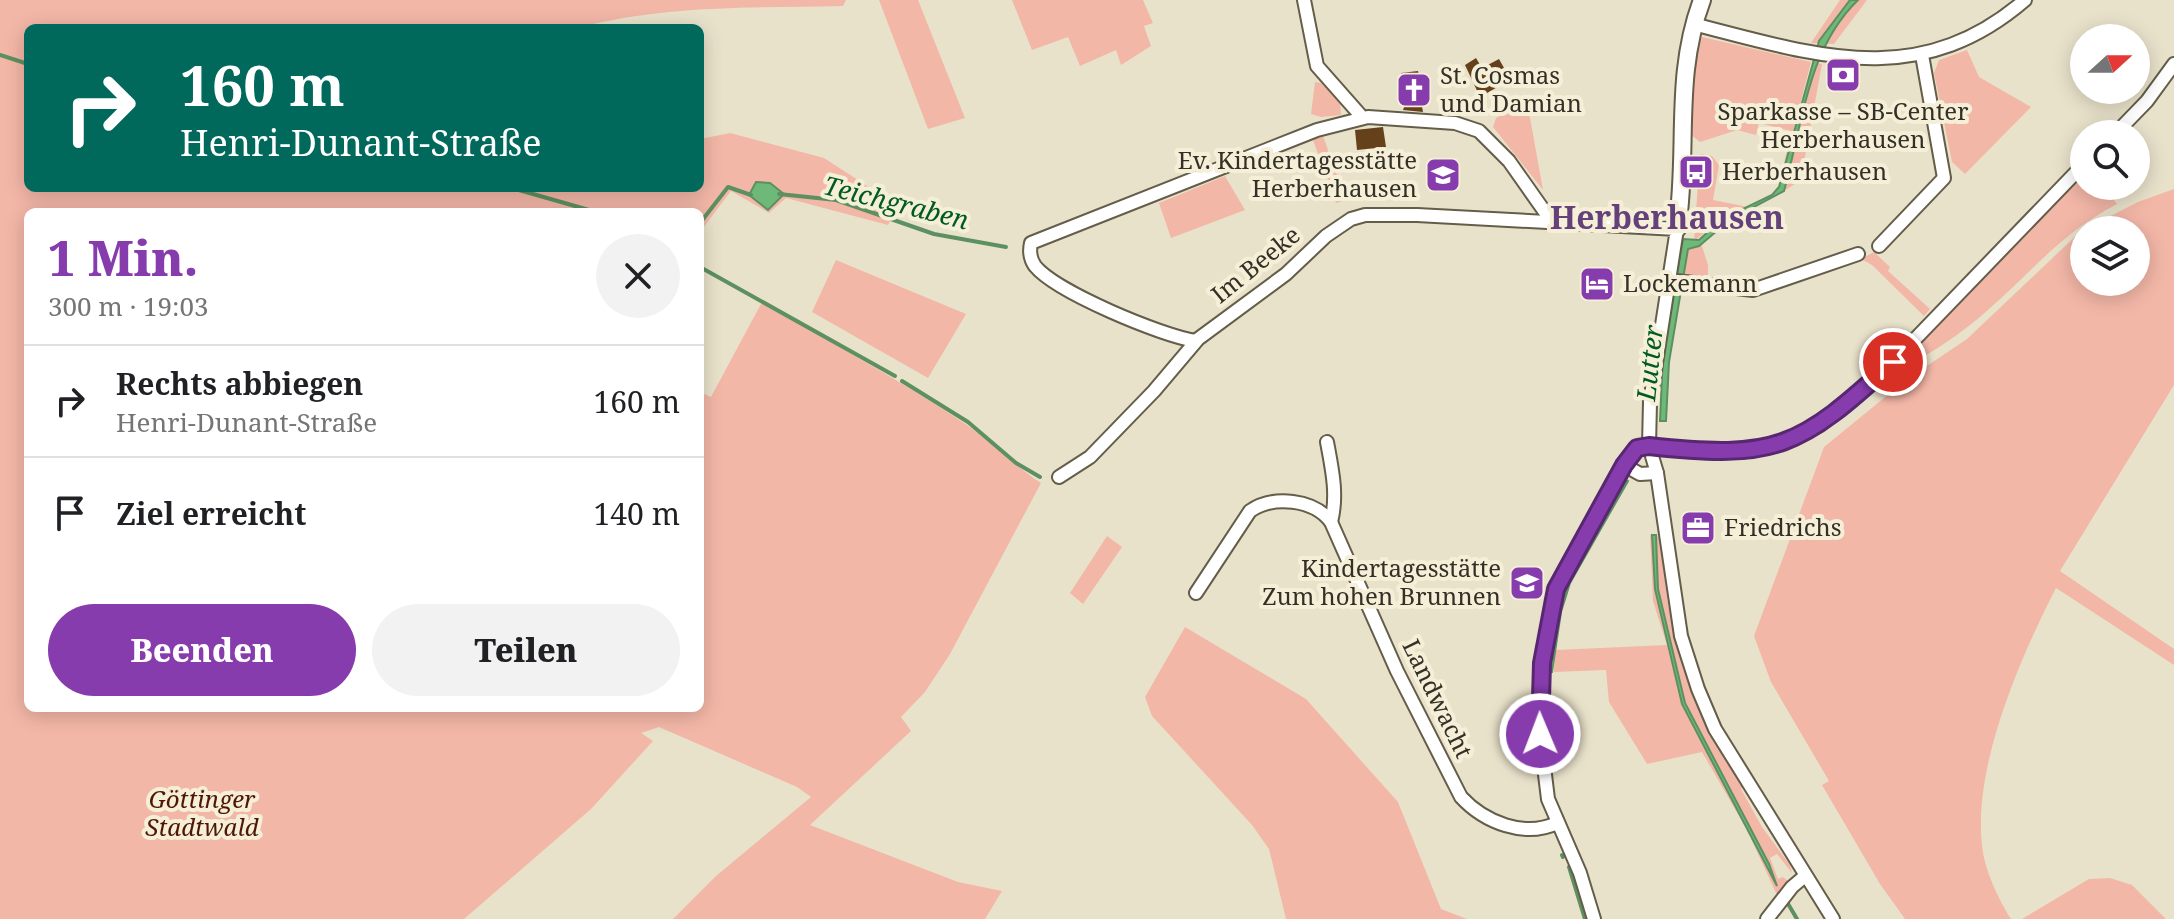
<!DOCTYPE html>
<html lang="de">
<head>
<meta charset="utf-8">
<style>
  :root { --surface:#fff; --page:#f2f2f2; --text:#202124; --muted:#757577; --line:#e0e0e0; --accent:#873cae }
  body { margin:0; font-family:"Noto Serif",serif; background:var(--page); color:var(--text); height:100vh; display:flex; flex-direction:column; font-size:30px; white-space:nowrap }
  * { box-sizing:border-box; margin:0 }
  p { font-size:26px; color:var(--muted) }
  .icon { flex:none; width:44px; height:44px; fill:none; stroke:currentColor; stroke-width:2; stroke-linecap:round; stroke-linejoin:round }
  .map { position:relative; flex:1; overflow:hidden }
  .sheet { position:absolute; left:24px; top:208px; width:680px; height:504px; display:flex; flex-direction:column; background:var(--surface); border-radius:12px; box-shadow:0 4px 20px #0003 }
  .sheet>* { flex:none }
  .guide { position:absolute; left:24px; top:24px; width:680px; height:168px; border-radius:12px; box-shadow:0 4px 20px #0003; background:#00695c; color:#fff; overflow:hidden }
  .needle { width:52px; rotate:69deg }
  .buttons { position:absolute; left:2070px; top:24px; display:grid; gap:16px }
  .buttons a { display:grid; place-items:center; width:80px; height:80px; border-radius:50%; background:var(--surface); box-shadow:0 4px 20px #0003; font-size:40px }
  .pin { position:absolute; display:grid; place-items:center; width:68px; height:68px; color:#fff; margin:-34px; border:4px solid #fff; border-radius:50%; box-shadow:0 2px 8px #0007 }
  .me { position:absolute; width:88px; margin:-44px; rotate:359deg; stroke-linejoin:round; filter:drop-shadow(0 0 6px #0008) }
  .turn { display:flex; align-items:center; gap:28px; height:168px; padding:0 24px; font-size:36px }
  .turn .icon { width:104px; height:104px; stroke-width:2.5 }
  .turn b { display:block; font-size:56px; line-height:68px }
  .round { display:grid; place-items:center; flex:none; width:84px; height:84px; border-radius:42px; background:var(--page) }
  .head { display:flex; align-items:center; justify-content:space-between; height:136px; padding:0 24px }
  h1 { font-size:48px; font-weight:800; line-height:60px; color:var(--accent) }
  .action { display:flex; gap:16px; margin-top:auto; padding:16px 24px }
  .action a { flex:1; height:92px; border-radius:48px; background:var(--accent); color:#fff; font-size:32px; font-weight:800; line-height:92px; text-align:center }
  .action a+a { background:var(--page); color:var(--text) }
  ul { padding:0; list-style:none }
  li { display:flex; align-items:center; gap:24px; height:112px; padding:0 24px; border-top:2px solid var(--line) }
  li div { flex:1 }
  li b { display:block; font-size:30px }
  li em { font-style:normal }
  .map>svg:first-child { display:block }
</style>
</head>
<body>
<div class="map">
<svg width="2174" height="919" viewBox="0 0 2174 919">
  <rect width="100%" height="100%" fill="#e9e2cb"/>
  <g fill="#f3b7a7" fill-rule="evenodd">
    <path d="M0 0H846L843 6C756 8 662 5 578 28H28V188H700V139L730 133 824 158 886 198 893 215 888 225 786 198 769 213 731 191 703 228 700 265V212H28V708H700V392L711 397 762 302C827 341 895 377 958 419 988 438 1012 464 1041 483L950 654 925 692 901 717 911 731 810 825 958 882 1002 891 985 919H673L716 876 811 797 797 787 659 727 641 733 653 741 591 809 464 919H0Z"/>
    <path d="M879 0H918L965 118 928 129Z"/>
    <path d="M1012 0H1143L1153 23 1144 26 1151 46 1121 65 1116 50 1080 66 1068 37 1032 50Z"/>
    <path d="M1840 0H1867L1834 44 1811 43Z"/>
    <path d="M1702 37 1811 62 1779 187 1791 131 1759 123 1756 135 1737 130 1700 142 1690 134 1694 46Z"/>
    <path d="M1967 50 1979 77 2031 107 1965 174 1952 162 1934 73 1939 60Z"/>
    <path d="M1816 63 1822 64 1805 157 1804 178 1784 191Z"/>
    <path d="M1315 82 1321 83 1340 101 1341 115 1321 117 1311 114Z"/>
    <path d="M1513 107 1520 113 1529 112 1543 190 1493 127 1496 118Z"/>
    <path d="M1323 136 1346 200 1336 203 1313 140Z"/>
    <path d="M1700 154 1712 156 1719 165 1713 200 1748 207 1722 219 1694 241Z"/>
    <path d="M2084 172V186H2103L2117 204C2060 234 2034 270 1988 310 1961 334 1932 353 1901 369L1897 367Z"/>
    <path d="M1225 176 1245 210 1171 238 1159 203Z"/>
    <path d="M2174 189V385L2060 571 2174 649V665L2056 588C2020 658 1973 766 1982 845 1984 869 1998 898 2011 919H1905L1880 884 1822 785 1829 781 1771 682 1754 636 1824 447 1906 380 1967 339 2081 231 2138 202ZM2084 230H2136V282H2084Z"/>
    <path d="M1701 243 1708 265V281L1684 278 1688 249Z"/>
    <path d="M1874 252 1890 267 1888 271 1930 309 1924 316 1872 265 1861 259Z"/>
    <path d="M836 260 966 314 928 378 812 312Z"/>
    <path d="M1650 535 1661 537C1663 559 1665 582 1668 604 1680 669 1710 731 1743 786L1741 789 1762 827 1790 865 1792 873 1777 854 1770 858 1778 879 1783 877 1789 882 1777 895 1747 830 1702 752 1647 764 1609 702 1606 670 1554 672 1555 650 1667 645 1653 601Z"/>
    <path d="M1107 536 1122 547 1083 604 1070 593Z"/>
    <path d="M1185 627 1306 699 1398 802 1441 909 1467 919H1286L1269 849 1252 825 1152 716 1145 697Z"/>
    <path d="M2110 878 2132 885 2166 919H2022L2089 879Z"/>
  </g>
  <g fill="#6eb979" stroke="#5c9061" stroke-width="2">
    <path d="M1850 0H1858C1807 49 1802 126 1784 191L1731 219 1699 246 1688 249 1669 362 1666 421H1660L1663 356 1683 239 1699 240 1722 219 1772 195 1779 187 1819 41Z"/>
    <path d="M756 182 770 183 784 194 768 210 749 195Z"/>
    <path d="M1625 479 1628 481 1570 583 1561 612 1552 672H1548L1552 643 1568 582Z"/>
    <path d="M1652 535H1656L1658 589 1685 703 1769 864 1777 886 1682 704 1655 589Z"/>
  </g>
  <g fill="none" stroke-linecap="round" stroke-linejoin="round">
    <g stroke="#5c9061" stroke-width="4">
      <path d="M0 55 28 64"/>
      <path d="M512 188 596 212"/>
      <path d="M779 194 836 200 934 234 1006 247"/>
      <path d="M700 223 728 187 751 195"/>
      <path d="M700 267 895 376"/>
      <path d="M902 381 968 422 1016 463 1040 477"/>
      <path d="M1562 855 1563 857"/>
      <path d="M1569 867 1585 919"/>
      <path d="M1787 902 1797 919"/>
    </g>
  </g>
  <g fill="#64401b">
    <path d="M1476 58 1482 68 1499 59 1508 75 1505 77 1508 81 1480 97 1465 65Z"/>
    <path d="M1418 71 1425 100 1421 101 1423 112 1403 110 1407 100 1401 73Z"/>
    <path d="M1383 127 1386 147 1357 150 1355 130Z"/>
  </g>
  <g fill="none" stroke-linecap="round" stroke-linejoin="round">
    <defs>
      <g id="minor">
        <path d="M1304 0 1317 66 1362 117"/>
        <path d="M1693 24C1815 55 1918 92 2025 0"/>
        <path d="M2115 134 2147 101 2174 64"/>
        <path d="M1879 246 1944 178 1922 55"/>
        <path d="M1668 280 1753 290 1858 254"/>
        <path d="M1196 341C1162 336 1056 292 1035 266 1030 259 1029 252 1031 243L1317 130 1368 117 1455 123 1479 131 1509 161 1552 222"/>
        <path d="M1327 442C1332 469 1338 495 1331 522"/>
        <path d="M1624 465 1640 474 1657 473"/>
        <path d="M1059 477 1090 457 1154 391 1198 339 1286 274 1326 236 1351 219 1365 215H1417L1677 229 1650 402 1649 446 1657 473 1681 636 1698 689 1715 729 1833 919"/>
        <path d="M1196 593 1250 511C1273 495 1314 499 1331 522L1397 671 1461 797C1485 823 1525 838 1557 823"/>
        <path d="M1594 919 1580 873 1548 799 1540 734V680L1556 589 1624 465 1637 448 1644 446 1742 452 1784 443 1820 425 1893 362 2084 164"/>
        <path d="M1767 919 1792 887 1805 876"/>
      </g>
      <path id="tertiary" d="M1677 229C1689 150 1673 77 1702 0"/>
    </defs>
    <use href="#minor" stroke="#635d49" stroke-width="16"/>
    <use href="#tertiary" stroke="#635d49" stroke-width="20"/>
    <use href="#minor" stroke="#fff" stroke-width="12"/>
    <use href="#tertiary" stroke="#fff" stroke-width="16"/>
  </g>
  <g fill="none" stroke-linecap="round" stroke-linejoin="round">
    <defs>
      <path id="route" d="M1540 734 1542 663 1556 589 1624 465 1637 448 1649 446C1777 460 1799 448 1893 362"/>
    </defs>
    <use href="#route" stroke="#582771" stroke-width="20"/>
    <use href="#route" stroke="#873cae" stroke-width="14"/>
  </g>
  <defs>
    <symbol id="bank-square" viewBox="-11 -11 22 22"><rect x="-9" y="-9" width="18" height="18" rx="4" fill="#873cae" stroke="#f6efd8"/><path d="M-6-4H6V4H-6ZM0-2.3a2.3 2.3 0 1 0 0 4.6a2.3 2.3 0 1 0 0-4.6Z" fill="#fff"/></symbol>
    <symbol id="church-square" viewBox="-11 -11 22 22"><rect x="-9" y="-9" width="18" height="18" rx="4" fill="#873cae" stroke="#f6efd8"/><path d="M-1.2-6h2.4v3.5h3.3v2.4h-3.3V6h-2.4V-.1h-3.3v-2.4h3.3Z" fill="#fff"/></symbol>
    <symbol id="bus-square" viewBox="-11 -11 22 22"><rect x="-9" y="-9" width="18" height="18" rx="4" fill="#873cae" stroke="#f6efd8"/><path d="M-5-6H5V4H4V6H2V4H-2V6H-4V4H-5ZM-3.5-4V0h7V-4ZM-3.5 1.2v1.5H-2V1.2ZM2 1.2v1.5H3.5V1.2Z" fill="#fff"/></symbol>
    <symbol id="school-square" viewBox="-11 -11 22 22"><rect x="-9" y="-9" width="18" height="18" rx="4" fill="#873cae" stroke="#f6efd8"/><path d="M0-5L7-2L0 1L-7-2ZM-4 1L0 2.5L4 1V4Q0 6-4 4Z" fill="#fff"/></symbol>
    <symbol id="hotel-square" viewBox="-11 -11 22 22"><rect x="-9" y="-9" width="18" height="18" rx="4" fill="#873cae" stroke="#f6efd8"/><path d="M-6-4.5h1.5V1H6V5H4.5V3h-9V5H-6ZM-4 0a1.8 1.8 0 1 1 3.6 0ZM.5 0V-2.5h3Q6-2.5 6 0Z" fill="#fff"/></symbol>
    <symbol id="office-square" viewBox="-11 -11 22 22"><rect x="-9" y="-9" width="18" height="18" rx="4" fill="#873cae" stroke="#f6efd8"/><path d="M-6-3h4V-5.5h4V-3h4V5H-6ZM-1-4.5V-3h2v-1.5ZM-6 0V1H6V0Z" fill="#fff"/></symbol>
  </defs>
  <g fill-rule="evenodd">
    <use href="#bank-square" x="1823" y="55" width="40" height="40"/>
    <use href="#church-square" x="1394" y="70" width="40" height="40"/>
    <use href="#bus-square" x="1676" y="152" width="40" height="40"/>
    <use href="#school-square" x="1423" y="155" width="40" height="40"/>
    <use href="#hotel-square" x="1577" y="264" width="40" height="40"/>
    <use href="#office-square" x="1678" y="508" width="40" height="40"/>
    <use href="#school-square" x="1507" y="563" width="40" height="40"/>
  </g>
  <g text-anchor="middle" stroke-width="8" stroke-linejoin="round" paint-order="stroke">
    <g font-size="24" fill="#333028" stroke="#f6efd8" text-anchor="start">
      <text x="1440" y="84">St. Cosmas<tspan x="1440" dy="28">und Damian</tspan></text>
      <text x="1843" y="120" text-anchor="middle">Sparkasse – SB-Center<tspan x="1843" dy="28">Herberhausen</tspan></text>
      <text x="1417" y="169" text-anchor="end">Ev. Kindertagesstätte<tspan x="1417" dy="28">Herberhausen</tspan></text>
      <text x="1722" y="180">Herberhausen</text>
      <text x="1623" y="292">Lockemann</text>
      <text x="1724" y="536">Friedrichs</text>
      <text x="1501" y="577" text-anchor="end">Kindertagesstätte<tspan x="1501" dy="28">Zum hohen Brunnen</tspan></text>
    </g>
    <g font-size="24" fill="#333028" stroke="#f6efd8">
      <text transform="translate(1256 265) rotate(-39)" y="8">Im Beeke</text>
      <text transform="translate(1437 699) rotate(64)" y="8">Landwacht</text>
    </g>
    <g font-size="24" font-style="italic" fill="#4f1606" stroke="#f6efd8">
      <text x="202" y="808">Göttinger<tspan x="202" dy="28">Stadtwald</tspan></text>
    </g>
    <g font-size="26" font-style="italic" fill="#005b20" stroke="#f6efd8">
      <text transform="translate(896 203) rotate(14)" y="9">Teichgraben</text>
      <text transform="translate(1650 363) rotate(-84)" y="9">Lutter</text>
    </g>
    <g font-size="32" font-weight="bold" fill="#65417b" stroke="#f6efd8">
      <text x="1667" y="229">Herberhausen</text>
    </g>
  </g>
</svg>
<div class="buttons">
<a><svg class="needle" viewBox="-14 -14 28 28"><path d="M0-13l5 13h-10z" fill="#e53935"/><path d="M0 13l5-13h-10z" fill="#757577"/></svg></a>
<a><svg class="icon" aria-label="search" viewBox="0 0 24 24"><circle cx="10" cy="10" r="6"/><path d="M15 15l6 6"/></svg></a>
<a><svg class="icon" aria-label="layers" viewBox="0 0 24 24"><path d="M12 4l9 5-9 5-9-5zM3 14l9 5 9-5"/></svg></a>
</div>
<div class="pin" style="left:1893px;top:362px;background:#d93025"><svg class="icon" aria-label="arrive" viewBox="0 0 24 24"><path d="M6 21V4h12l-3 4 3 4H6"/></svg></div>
<svg class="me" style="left:1540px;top:734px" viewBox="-20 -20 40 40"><circle r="17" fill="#873cae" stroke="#fff" stroke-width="3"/><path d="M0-11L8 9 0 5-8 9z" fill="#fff"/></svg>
<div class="guide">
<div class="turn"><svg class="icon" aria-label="right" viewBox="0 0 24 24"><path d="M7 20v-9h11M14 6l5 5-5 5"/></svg><div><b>160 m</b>Henri-Dunant-Straße</div></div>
</div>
<section class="sheet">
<div class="head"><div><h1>1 Min.</h1><p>300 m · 19:03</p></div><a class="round"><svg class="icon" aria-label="close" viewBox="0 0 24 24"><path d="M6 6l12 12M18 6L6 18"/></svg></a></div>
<ul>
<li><svg class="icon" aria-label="right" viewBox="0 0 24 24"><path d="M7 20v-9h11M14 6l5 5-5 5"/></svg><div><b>Rechts abbiegen</b><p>Henri-Dunant-Straße</p></div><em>160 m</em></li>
<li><svg class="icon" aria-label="arrive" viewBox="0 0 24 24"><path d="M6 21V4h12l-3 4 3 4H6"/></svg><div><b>Ziel erreicht</b></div><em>140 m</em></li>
</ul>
<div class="action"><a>Beenden</a><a>Teilen</a></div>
</section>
</div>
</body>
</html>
